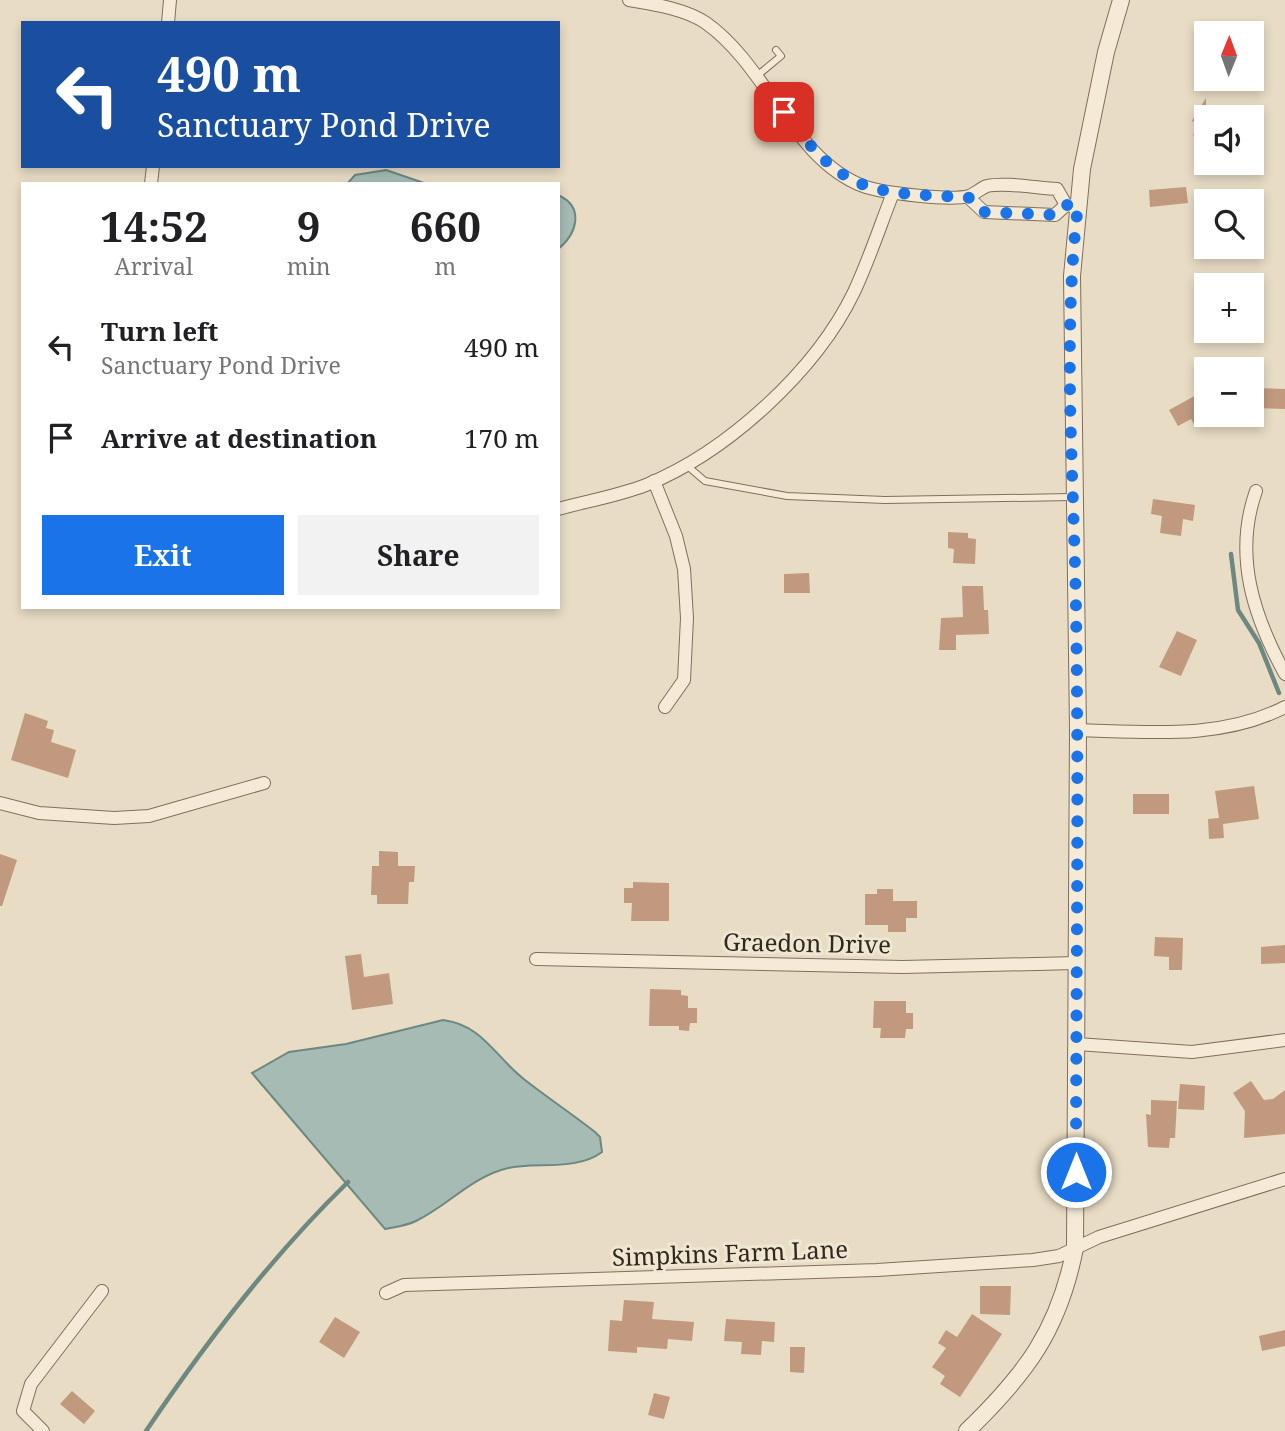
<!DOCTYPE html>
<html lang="en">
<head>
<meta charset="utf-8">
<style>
  :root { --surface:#fff; --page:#f2f2f2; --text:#202124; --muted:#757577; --accent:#1a73e8 }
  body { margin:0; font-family:"Noto Serif",serif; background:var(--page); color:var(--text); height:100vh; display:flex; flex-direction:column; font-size:26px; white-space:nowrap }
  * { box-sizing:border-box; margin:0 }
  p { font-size:23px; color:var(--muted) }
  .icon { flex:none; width:38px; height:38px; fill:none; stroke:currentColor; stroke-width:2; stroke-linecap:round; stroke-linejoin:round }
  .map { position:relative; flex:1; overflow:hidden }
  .panel { position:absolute; left:21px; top:182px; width:539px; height:427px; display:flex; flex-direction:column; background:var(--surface); border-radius:0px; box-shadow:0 4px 10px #0003 }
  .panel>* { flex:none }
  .guide { position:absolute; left:21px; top:21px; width:539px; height:147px; border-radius:0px; box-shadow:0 4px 10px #0003; background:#1a4fa0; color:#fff; overflow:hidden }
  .needle { width:46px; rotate:1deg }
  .tools { position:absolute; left:1194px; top:21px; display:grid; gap:14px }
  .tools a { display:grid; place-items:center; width:70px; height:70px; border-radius:0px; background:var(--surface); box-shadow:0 4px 10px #0003; font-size:35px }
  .pin { position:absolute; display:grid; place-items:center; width:60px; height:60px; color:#fff; margin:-30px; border-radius:14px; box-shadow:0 4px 10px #0006 }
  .me { position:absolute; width:77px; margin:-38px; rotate:0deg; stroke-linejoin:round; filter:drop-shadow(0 0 5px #0008) }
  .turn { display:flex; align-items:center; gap:24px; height:147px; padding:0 21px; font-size:32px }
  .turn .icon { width:91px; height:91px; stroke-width:2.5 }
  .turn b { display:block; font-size:49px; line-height:60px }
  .eta { display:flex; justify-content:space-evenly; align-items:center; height:119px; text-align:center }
  .eta b { font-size:42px; font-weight:700; line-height:49px }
  .button { display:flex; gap:14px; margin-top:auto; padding:14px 21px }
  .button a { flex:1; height:80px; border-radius:0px; background:var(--accent); color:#fff; font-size:28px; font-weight:700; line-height:80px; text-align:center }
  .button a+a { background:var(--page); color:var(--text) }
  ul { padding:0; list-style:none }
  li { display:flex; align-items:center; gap:21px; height:91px; padding:0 21px }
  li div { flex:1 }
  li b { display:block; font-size:26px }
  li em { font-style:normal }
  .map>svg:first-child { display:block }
</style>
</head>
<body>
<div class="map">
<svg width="1285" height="1431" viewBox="0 0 1285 1431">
  <rect width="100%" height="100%" fill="#e8dcc4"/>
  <g fill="#a5bbb4" stroke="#6d8881" stroke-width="2">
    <path d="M386 170 427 184H347L355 175Z"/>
    <path d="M558 195C585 207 577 234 558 249Z"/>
    <path d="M443 1020C483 1025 495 1057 525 1080 548 1098 572 1114 595 1132L600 1137 602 1152C577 1171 537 1162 508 1168 471 1177 449 1205 416 1221 406 1226 395 1227 385 1229L252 1073 289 1052 346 1044Z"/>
  </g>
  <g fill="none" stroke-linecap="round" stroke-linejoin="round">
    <g stroke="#6d8881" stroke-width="4.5">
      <path d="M1231 554 1238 610 1259 643 1279 693"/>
      <path d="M146 1431C206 1342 271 1257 348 1182"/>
    </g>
  </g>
  <g fill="#c1997f">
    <path d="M1206 98V142L1193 135 1199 124 1192 121Z"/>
    <path d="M1186 187 1188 203 1150 207 1149 190Z"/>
    <path d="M1253 388 1285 389V409L1252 408Z"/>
    <path d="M1200 393 1206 403V417L1194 424 1191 419 1178 426 1169 410Z"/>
    <path d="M1153 499 1195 505 1193 521 1183 519 1181 536 1160 533 1162 516 1151 514Z"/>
    <path d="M948 532 968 533V538L976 539 975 564 953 563 954 549 948 548Z"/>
    <path d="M809 573 810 593H784V574Z"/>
    <path d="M962 586H983L984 610H988L989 634 956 635V650H939L941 618 963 617Z"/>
    <path d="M1177 631 1197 640 1181 676 1159 667Z"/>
    <path d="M25 713 48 721 46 728 54 730 51 742 76 750 68 778 11 760Z"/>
    <path d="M1254 786 1259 819 1223 824 1224 838 1209 839 1208 819 1219 818 1215 791Z"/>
    <rect x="1133" y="794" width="36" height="20"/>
    <path d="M379 851 398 852V866H415L414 882H409L408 904H377V895H371L372 866H379Z"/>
    <path d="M0 854 17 860 2 906H0Z"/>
    <path d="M633 882 669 883V921H631L632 903H624V888H633Z"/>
    <path d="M877 889H893V901H917V918H906V932H888V925H865V894H877Z"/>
    <path d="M1155 937 1183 938 1182 970H1169V957L1154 956Z"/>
    <path d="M1285 945V963L1261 964V947Z"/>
    <path d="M361 954 364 977 389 973 393 1004 352 1010 345 956Z"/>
    <path d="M650 989 681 990V995L688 996V1008H697V1023H690L689 1031 679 1030V1026H649Z"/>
    <path d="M874 1001H906V1013H913V1029H906L905 1038H880L881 1028H873Z"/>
    <path d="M1251 1081 1264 1100 1273 1099 1285 1090V1134L1244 1138 1245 1111 1233 1093Z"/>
    <path d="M1180 1084 1205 1086 1204 1110 1178 1109Z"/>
    <path d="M1151 1100 1177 1101 1175 1138H1170L1169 1148 1148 1147 1146 1114 1151 1115Z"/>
    <path d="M980 1286H1011L1010 1315 980 1314Z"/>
    <path d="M624 1300 654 1302 652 1319 694 1322 692 1341 668 1339 667 1349 637 1347V1353L608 1351 610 1320 622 1321Z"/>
    <path d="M972 1314 1002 1334 960 1397 940 1384 945 1376 932 1367 946 1348 938 1343 946 1330 957 1337Z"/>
    <path d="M335 1317 360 1332 344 1358 319 1342Z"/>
    <path d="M726 1319 775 1322 774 1342 762 1341 761 1355 741 1354 742 1342 724 1341Z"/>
    <path d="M1285 1330V1346L1262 1351 1259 1336Z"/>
    <path d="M790 1347H805L804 1373 790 1372Z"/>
    <path d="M72 1391 95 1411 84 1424 60 1404Z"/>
    <path d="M654 1393 670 1397 664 1419 648 1415Z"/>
  </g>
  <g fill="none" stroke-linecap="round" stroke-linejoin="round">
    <defs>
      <g id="service">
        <path d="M758 75 781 56 776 50"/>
        <path d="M685 464 705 481 787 496 885 500 1072 497"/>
      </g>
      <g id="minor">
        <path d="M629 0C653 4 686 9 706 23 767 66 793 159 863 186 882 193 950 201 969 196 975 194 981 188 987 186 1005 182 1038 188 1057 189L1066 205"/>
        <path d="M168 23 170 0"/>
        <path d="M151 184 153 166"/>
        <path d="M968 197 984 212 1055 215 1066 205 1073 206"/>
        <path d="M654 481 676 536 684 569 687 618 684 680 665 707"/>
        <path d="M1256 491C1233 556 1254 617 1285 674"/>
        <path d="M558 509C587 501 618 496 646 485 727 452 816 371 854 292 869 260 880 226 893 193"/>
        <path d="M1078 730C1148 732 1221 740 1285 707"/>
        <path d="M0 803 39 813 114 818 149 816 264 783"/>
        <path d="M536 959 903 967 1077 963"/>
        <path d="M1077 1044 1192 1052 1285 1040"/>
        <path d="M386 1293 404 1285 877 1270 1033 1260 1059 1256 1099 1237 1285 1179"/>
        <path d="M43 1431 23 1411 31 1384 102 1291"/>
      </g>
      <path id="tertiary" d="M967 1431C1026 1374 1059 1330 1075 1248L1078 730 1072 276 1082 169 1106 52 1121 0"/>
    </defs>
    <use href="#service" stroke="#806f5d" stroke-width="8"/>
    <use href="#minor" stroke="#806f5d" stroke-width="14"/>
    <use href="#tertiary" stroke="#806f5d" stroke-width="18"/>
    <use href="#service" stroke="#f4ead6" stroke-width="6"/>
    <use href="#minor" stroke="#f4ead6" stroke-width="12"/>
    <use href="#tertiary" stroke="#f4ead6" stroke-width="16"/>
  </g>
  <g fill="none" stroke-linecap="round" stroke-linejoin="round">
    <path stroke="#1a73e8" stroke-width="12" stroke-dasharray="0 21.6" d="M784 112C844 195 871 193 968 197L984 212 1055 215 1066 205 1078 206C1062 335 1074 479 1076 609 1079 797 1076 984 1076 1172"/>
  </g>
  <g text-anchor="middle" stroke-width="6" stroke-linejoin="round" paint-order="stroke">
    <g font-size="24" fill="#32281f" stroke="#f0e7d2">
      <text transform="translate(807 944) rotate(1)" y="8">Graedon Drive</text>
      <text transform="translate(730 1254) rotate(-2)" y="8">Simpkins Farm Lane</text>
    </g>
  </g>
</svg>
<div class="tools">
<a><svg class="needle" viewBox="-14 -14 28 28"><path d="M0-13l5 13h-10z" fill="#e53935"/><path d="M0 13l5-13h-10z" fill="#757577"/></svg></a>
<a><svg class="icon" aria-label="sound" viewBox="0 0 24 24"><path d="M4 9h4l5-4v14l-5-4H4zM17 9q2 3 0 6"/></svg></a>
<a><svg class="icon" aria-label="search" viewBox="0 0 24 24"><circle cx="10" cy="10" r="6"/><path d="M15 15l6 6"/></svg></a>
<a>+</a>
<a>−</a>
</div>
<div class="pin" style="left:784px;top:112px;background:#d93025"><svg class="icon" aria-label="arrive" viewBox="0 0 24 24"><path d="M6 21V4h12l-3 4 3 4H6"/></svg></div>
<svg class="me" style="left:1076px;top:1172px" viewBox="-20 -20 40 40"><circle r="17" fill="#1a73e8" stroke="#fff" stroke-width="3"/><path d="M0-11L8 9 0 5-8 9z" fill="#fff"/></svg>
<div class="guide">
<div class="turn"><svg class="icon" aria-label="left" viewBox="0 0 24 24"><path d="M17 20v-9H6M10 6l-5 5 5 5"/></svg><div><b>490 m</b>Sanctuary Pond Drive</div></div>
</div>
<section class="panel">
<div class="eta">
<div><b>14:52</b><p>Arrival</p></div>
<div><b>9</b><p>min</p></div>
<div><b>660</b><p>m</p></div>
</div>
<ul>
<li><svg class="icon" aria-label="left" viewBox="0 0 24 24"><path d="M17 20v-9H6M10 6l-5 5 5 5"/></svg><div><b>Turn left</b><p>Sanctuary Pond Drive</p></div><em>490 m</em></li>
<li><svg class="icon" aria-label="arrive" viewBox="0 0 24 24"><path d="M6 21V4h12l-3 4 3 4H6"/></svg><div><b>Arrive at destination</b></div><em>170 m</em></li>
</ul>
<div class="button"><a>Exit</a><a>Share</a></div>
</section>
</div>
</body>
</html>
